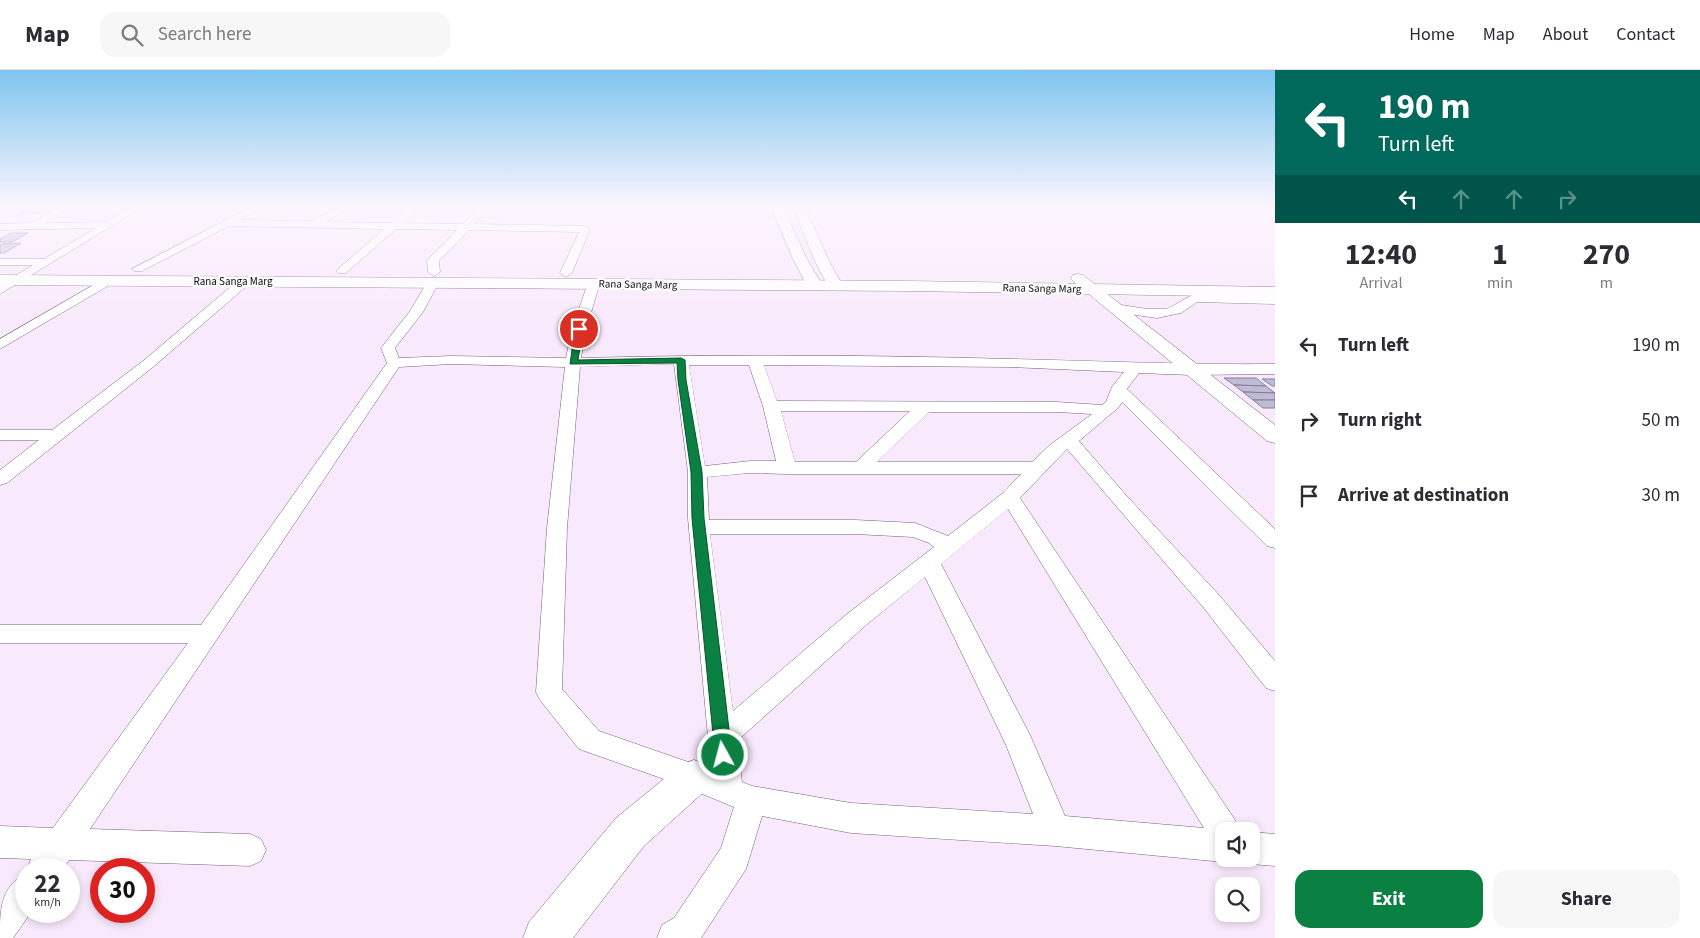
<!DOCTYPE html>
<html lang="en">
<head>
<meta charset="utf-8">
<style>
  :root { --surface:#fff; --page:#f7f7f7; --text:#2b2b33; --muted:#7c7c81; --line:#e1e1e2; --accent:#0b8043 }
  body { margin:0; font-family:"Source Sans 3",sans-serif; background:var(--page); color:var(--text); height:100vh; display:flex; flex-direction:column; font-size:19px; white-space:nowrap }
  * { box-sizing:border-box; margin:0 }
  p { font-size:16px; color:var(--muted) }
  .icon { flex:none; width:28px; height:28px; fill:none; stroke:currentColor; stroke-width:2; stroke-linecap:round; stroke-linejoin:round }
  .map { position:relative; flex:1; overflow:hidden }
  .sheet { display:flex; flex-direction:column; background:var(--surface); width:425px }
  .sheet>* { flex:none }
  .top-card { background:#00695c; color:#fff; overflow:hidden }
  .tools { position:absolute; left:1215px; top:752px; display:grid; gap:10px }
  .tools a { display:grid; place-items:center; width:45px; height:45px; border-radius:10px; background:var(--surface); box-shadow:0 2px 8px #0003; font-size:25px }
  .speed { position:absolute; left:15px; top:788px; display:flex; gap:10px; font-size:25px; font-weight:700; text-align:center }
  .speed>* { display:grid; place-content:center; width:65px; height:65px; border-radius:50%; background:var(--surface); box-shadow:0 2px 8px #0003; line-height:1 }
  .speed small { font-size:12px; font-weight:400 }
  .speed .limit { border:8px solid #d22; background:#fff; color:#111 }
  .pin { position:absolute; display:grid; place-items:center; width:42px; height:42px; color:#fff; margin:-21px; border:2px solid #fff; border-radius:50%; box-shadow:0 1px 5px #0007 }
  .me { position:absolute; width:55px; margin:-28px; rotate:353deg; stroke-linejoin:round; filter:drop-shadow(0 0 4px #0008) }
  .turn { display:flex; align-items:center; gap:18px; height:105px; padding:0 20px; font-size:22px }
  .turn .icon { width:65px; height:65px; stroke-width:2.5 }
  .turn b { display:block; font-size:35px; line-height:42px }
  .lanes { display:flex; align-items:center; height:48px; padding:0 20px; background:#0003; justify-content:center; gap:25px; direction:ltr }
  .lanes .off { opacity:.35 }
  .eta { display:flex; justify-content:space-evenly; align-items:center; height:85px; text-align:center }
  .eta b { font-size:30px; font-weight:700; line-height:35px }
  .button { display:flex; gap:10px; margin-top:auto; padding:10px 20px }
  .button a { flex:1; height:58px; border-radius:15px; background:var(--accent); color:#fff; font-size:20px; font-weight:700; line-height:58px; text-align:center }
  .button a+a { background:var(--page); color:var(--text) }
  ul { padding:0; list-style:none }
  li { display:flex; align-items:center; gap:15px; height:75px; padding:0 20px }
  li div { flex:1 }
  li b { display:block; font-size:19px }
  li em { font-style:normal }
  header { display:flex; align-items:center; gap:30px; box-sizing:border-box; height:70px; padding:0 25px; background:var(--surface); border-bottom:1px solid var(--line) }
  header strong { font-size:24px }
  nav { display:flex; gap:28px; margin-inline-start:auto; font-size:18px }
  .search { width:350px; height:45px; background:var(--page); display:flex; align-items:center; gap:12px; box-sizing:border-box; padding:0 18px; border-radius:15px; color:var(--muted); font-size:19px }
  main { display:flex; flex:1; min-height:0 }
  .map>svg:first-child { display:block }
</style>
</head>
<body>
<header>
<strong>Map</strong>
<div class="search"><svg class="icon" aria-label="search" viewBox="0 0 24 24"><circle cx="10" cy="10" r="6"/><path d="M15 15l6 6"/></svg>Search here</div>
<nav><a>Home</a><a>Map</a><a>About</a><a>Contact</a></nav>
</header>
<main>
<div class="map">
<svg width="1275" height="868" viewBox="0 0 1275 868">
  <rect width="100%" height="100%" fill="#f9e9fc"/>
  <g fill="#c0bcd6" stroke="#847f98">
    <path d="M33 137H56L44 143 19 144Z"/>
    <path d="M11 163H28L12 172H0V169Z"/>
    <path d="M21 173 4 183H0V175L2 174Z"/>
    <path d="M1224 308H1256L1266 316 1234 315Z"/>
    <path d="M1262 309H1275V316H1272Z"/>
    <path d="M1234 315 1266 316 1275 323 1243 322Z"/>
    <path d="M1243 322 1275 323V330H1253Z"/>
    <path d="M1253 330H1275V338H1263Z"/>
  </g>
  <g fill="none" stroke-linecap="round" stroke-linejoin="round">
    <defs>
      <g id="minor">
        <path d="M59 137H71L46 153 106 152 131 137H143L0 224V215L33 195H0V189H44L96 158 0 160V154L31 153Z"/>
        <path d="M251 137H263L240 150 313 151 337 137H349L327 152 391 153 409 137H420L403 153 463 154 481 137H491L474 154 585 156 590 159 572 203 566 207 560 203 579 162 469 160 439 191 440 202 434 206 428 202 427 190 457 160 396 159 346 203H338L336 201 338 199 384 159 229 156 142 201H134L132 199Z"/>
        <path d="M109 206 113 207 115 210 113 213 0 279V269Z"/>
        <path d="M245 207 249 208 251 211 249 214 153 297 7 413 0 415V400L39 370H0V360H52L143 291 241 208Z"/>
        <path d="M433 208 439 212 423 242 395 278 399 288 451 286 566 288 572 259 588 213 594 209 600 213 586 259 581 288C724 284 868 285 1011 289 1099 291 1187 295 1275 294V304L1191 305 1139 303 1127 319 1275 459V478L1267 476 1122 332 1119 337 1079 371 1124 423 1219 525 1275 591V621L1266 618 1203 537 1067 379 1020 428 1235 750 1240 761H1224V789H1232L1224 792 1055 776 851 763 762 746 746 799 701 868H657L662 855 674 848 721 778 734 737 678 714 579 679 540 630 536 622 547 458 565 297 451 294 399 297 90 759 250 764 261 769 266 780 261 791 250 796 69 790 63 799H27L31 789 0 788V756L53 758 188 573H0V555H201L387 293 381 278 410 241 429 209ZM674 294 688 402V448L711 700 599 661 562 619 567 458 580 297ZM689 295H749L763 336 776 391H750L705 396ZM764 295 1010 297 1124 302 1112 317 1106 332 1102 335 1057 332 777 331ZM781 341H910L856 392H795ZM929 342H1057L1092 344 1050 375 1032 392H877ZM750 403 787 404H1021L1003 423 948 466 915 453 855 450H709L707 407ZM1008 439 1204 758 1065 746 1030 665 941 494ZM710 464H855L913 467 929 473 934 477 847 544 733 641ZM925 507 1006 675 1033 744 851 733 752 716 742 712 737 671 865 556Z"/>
        <path d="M1194 224 1275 226V234L1197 232 1181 243 1157 248 1115 242 1109 238 1115 234 1147 239H1167Z"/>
        <path d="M1251 762 1275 764V796L1251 794 1240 789H1251Z"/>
        <path d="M26 804V841H32L13 868H0C0 839 0 817 26 804Z"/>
      </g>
      <g id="tertiary">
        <path d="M771 137H783L807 189 823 216 820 219H810L807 216 793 189Z"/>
        <path d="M793 137H805C817 162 828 194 844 216L841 219H831C815 198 804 163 793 137Z"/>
        <path d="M1078 204 1083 205 1275 355V373L1267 371 1073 211 1071 208 1073 205Z"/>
        <path d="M694 690 707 695 713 707 707 719 644 776 573 868H523L529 852 616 748 681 695Z"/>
      </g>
      <path id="secondary" d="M0 205 908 211 1275 217V227L908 221 0 215Z"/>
    </defs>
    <use href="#minor" stroke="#736276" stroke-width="1"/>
    <use href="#tertiary" stroke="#736276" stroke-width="1"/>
    <use href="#secondary" stroke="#736276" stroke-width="1"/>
    <use href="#minor" fill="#fff" fill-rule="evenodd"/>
    <use href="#tertiary" fill="#fff" fill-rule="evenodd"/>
    <use href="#secondary" fill="#fff" fill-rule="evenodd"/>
  </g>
  <linearGradient id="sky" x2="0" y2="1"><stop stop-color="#7ec5ef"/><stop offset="0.53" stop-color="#fcf5fe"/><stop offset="1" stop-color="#fcf5fe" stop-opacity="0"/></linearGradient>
  <rect width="1275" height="259" fill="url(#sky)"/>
  <path fill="#0b8043" stroke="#07532c" d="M579 257 583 259 578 290 681 288 685 290 686 310 702 402 704 448 732 685 729 691 723 693 718 691 715 685 692 448 691 402 678 310 677 293 570 294 575 259Z"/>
  <g text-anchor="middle" stroke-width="5" stroke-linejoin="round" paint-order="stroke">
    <g font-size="11" fill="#100a11" stroke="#fdfdfd">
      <text x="233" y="215">Rana Sanga Marg</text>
      <text transform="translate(638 214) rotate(1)" y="4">Rana Sanga Marg</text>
      <text transform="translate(1042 218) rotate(1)" y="4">Rana Sanga Marg</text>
    </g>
  </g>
</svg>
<div class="tools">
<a><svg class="icon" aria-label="sound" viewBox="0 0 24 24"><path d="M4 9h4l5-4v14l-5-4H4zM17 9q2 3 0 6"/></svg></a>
<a><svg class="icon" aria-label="search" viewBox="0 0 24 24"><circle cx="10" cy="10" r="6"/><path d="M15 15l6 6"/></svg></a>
</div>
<div class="speed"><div>22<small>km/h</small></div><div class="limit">30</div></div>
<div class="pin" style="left:579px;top:259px;background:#d93025"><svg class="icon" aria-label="arrive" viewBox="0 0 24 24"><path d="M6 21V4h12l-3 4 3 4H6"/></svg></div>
<svg class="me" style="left:723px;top:685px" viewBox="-20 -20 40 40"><circle r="17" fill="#0b8043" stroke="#fff" stroke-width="3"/><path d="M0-11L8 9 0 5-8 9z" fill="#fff"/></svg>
</div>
<section class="sheet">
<div class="top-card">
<div class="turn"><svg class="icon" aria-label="left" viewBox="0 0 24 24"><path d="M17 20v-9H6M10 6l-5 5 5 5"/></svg><div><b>190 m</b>Turn left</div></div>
<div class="lanes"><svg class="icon" aria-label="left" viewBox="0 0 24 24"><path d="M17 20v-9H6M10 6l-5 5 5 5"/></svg><svg class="icon off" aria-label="ahead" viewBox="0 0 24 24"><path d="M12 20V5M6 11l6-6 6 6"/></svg><svg class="icon off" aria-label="ahead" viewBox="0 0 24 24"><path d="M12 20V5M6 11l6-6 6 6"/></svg><svg class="icon off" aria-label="right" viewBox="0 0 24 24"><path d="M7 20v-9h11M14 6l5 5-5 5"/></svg></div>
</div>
<div class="eta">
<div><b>12:40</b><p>Arrival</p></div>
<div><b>1</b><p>min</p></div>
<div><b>270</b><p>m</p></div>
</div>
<ul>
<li><svg class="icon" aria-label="left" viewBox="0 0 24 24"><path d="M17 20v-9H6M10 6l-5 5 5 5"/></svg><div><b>Turn left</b></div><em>190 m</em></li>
<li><svg class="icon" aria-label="right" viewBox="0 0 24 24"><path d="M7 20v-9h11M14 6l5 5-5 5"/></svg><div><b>Turn right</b></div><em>50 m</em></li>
<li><svg class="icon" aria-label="arrive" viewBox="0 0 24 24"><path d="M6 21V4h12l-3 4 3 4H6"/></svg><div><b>Arrive at destination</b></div><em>30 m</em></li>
</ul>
<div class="button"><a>Exit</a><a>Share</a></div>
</section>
</main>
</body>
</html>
